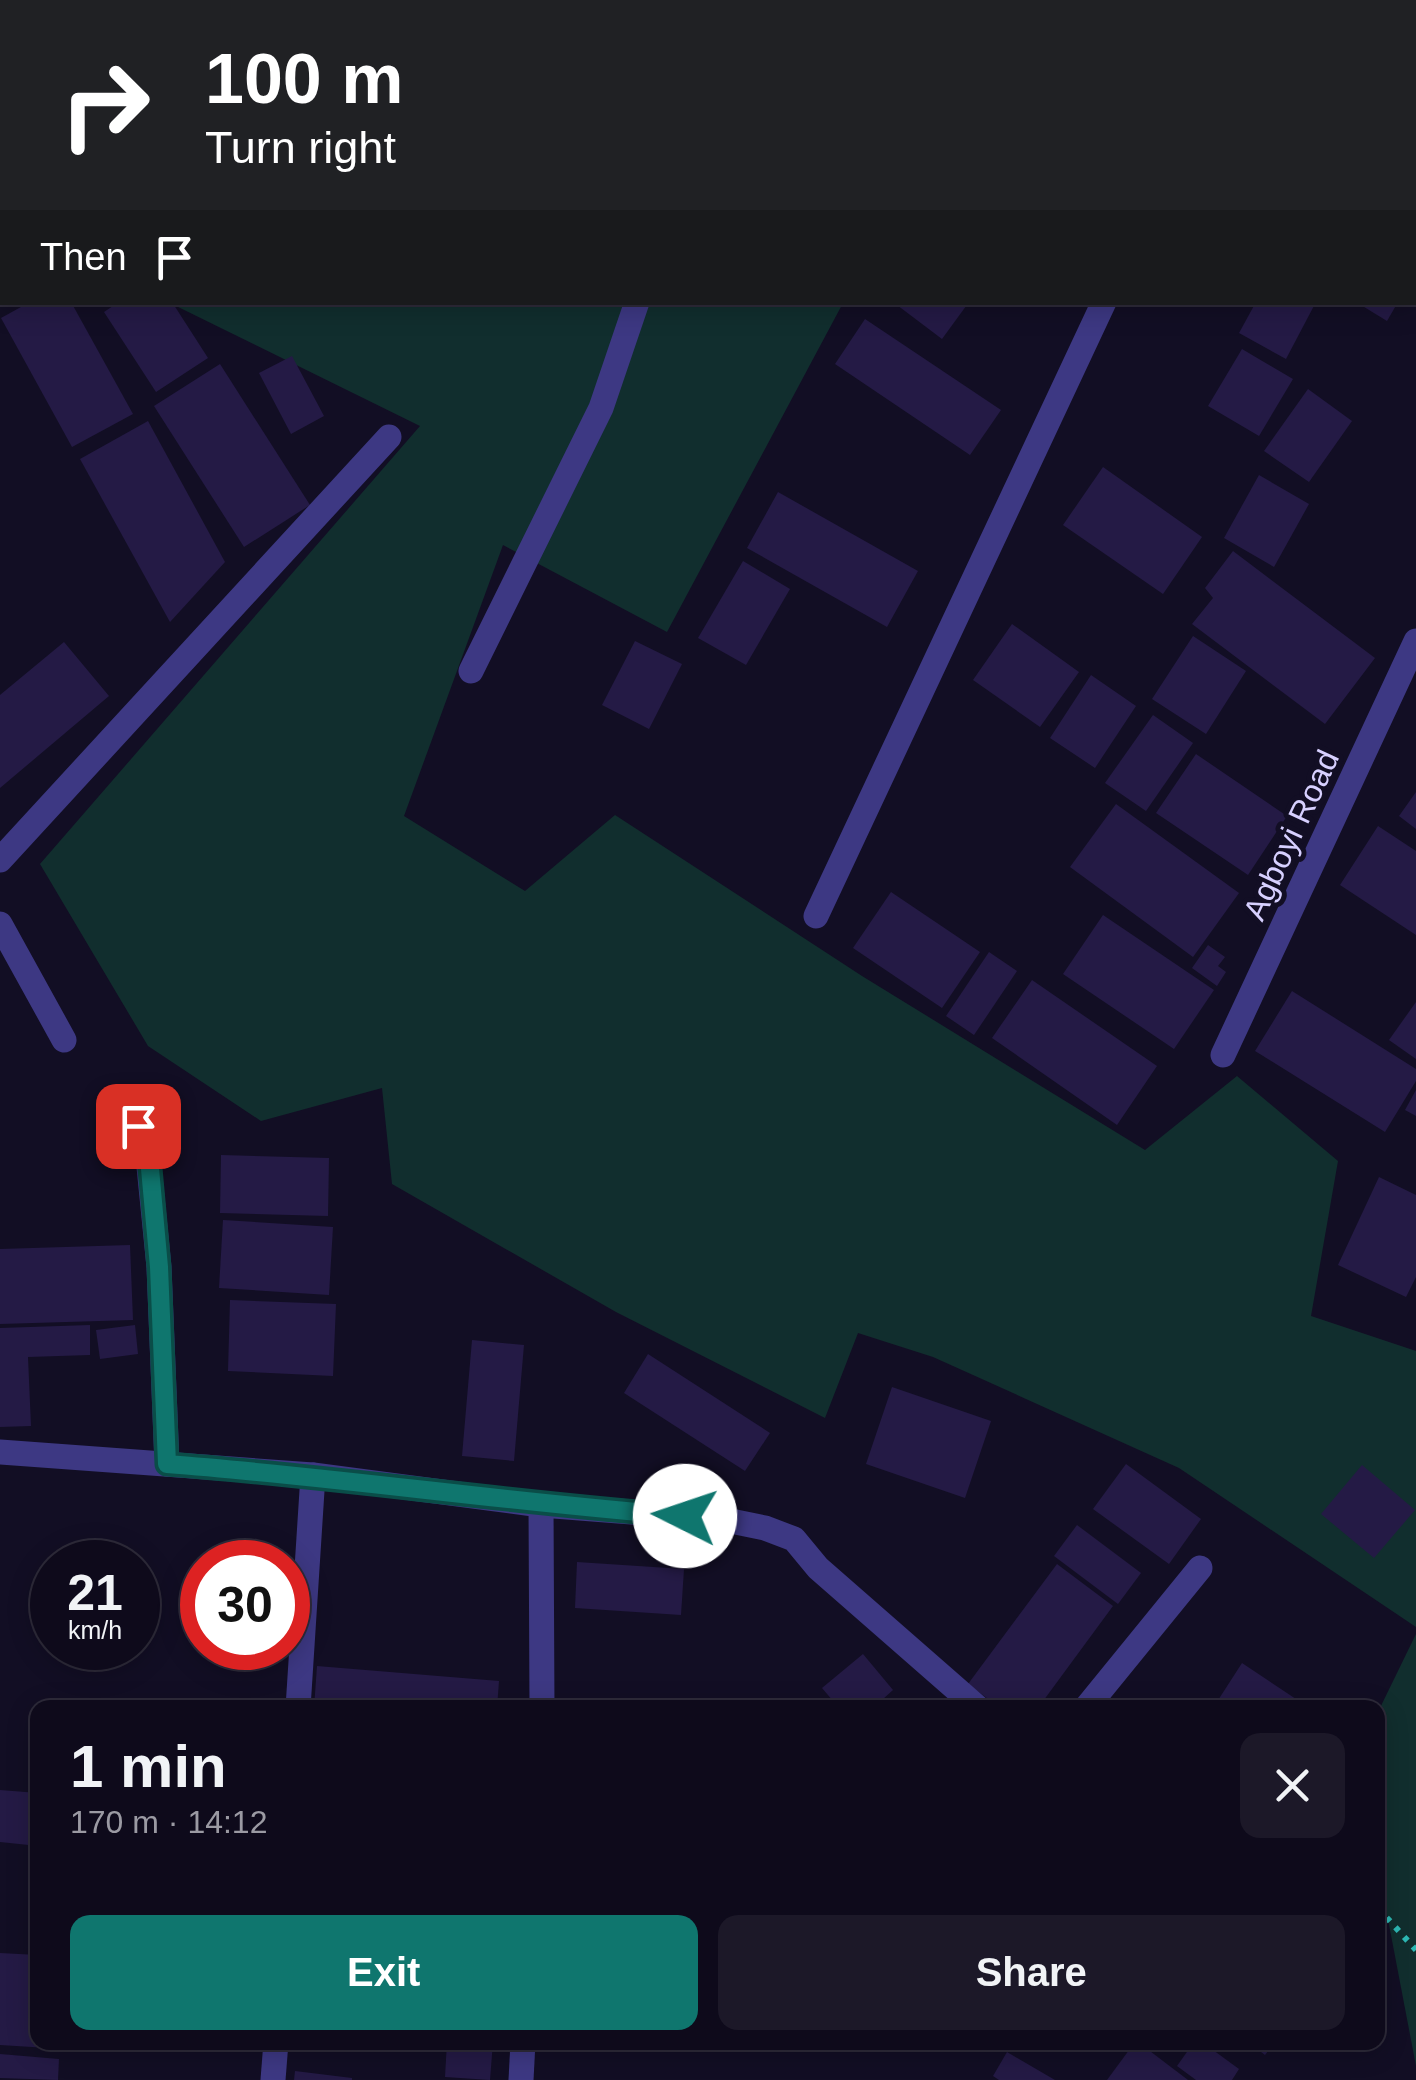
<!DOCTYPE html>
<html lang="en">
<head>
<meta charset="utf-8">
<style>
  :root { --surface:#0e0a1b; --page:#1c1828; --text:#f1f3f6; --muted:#9b9aa3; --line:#2e2b3a; --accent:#0f766e }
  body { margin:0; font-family:Helvetica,sans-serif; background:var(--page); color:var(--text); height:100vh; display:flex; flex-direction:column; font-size:38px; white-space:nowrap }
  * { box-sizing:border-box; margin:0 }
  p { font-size:32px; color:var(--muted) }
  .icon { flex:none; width:55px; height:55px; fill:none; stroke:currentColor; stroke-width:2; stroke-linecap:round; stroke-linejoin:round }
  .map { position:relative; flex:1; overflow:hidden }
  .details { position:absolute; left:30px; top:1700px; width:1355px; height:350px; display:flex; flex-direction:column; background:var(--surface); border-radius:20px; box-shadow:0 5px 25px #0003,0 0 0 2px var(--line) }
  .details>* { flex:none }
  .hud { position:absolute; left:0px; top:0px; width:1418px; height:305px; box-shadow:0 5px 25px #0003,0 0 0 2px var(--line); background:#202124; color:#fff; overflow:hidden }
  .speed { position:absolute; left:30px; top:1540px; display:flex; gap:20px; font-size:50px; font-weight:700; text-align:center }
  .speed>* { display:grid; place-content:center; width:130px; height:130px; border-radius:50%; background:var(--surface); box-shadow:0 5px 25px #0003,0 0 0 2px var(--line); line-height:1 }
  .speed small { font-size:25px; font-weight:400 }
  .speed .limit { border:15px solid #d22; background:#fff; color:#111 }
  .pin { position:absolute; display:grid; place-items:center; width:85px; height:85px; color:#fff; margin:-42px; border-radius:20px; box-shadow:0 5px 15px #0006 }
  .me { position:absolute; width:110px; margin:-55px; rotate:274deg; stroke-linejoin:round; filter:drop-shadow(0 0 8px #0008) }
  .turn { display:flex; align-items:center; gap:35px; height:210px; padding:0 40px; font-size:45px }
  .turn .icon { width:130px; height:130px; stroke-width:2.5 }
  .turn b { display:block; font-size:70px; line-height:85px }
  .then { display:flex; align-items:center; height:95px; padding:0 40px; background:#0003; gap:20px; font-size:38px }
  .round { display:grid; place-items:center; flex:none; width:105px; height:105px; border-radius:20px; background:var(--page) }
  .overview { display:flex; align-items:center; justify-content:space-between; height:170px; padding:0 40px }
  h1 { font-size:60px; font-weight:600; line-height:75px }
  .primary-button { display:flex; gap:20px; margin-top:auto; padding:20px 40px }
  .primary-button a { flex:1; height:115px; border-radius:20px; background:var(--accent); color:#fff; font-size:40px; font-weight:600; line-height:115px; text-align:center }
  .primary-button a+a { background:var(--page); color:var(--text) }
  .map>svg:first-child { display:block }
</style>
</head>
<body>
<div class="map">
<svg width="1416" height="2080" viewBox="0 0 1416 2080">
  <rect width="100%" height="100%" fill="#120e24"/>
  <g fill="#112e2e">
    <path d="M0 0H977L2 2V195Z"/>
    <path d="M170 303H843L667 632 503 545 404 816 525 891 615 815 862 976 1145 1150 1237 1076 1338 1161 1311 1316 1416 1351V1627L1179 1468 933 1357 858 1333 825 1418 616 1312 392 1184 382 1088 261 1121 148 1046 40 864 420 426Z"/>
    <path d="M1416 1634V2066L1378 1867V1712Z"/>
  </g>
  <g fill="#241a45">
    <path d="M30 302H71L133 414 72 447 1 318Z"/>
    <path d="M119 302H172L208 358 156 392 104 312Z"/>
    <path d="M893 302H969L942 339Z"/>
    <path d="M1256 302H1316L1286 359 1239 333Z"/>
    <path d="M1356 302H1398L1387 321Z"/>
    <path d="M865 319 1001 410 970 455 835 364Z"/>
    <path d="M1242 349 1293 379 1259 436 1208 406Z"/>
    <path d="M292 356 324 416 291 434 259 373Z"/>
    <path d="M220 364 310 505 244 547 154 406Z"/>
    <path d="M1308 389 1352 421 1309 482 1264 451Z"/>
    <path d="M148 421 225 562 170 622 80 459Z"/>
    <path d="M1103 467 1202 537 1163 594 1063 525Z"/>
    <path d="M1259 475 1309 504 1274 567 1224 538Z"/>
    <path d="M778 492 918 571 887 627 747 548Z"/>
    <path d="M1233 551 1375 658 1325 724 1192 624 1213 598 1205 588Z"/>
    <path d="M743 561 790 589 746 665 698 638Z"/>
    <path d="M1012 624 1079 672 1040 727 973 680Z"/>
    <path d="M1193 636 1246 671 1206 734 1152 699Z"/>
    <path d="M635 641 682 664 649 729 602 705Z"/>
    <path d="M64 642 109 696 0 788V695Z"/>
    <path d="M1091 675 1136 706 1095 768 1050 738Z"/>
    <path d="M1153 715 1193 743 1146 811 1105 783Z"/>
    <path d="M1196 754 1287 816 1248 875 1156 813Z"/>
    <path d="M1416 792V829L1399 816Z"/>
    <path d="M1116 804 1239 893 1193 957 1070 867Z"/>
    <path d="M1378 826 1416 851V935L1340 885Z"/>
    <path d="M891 892 980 952 942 1008 853 948Z"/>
    <path d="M1103 915 1214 990 1174 1049 1063 974Z"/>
    <path d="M1208 945 1225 957 1218 966 1226 972 1217 986 1192 968Z"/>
    <path d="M989 952 1017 971 974 1035 946 1016Z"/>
    <path d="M1032 980 1157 1066 1117 1125 992 1038Z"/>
    <path d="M1292 991 1416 1069V1081L1385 1132 1255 1051Z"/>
    <path d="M1416 1002V1059L1389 1040Z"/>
    <path d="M1416 1090V1116L1405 1110Z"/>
    <path d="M221 1155 329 1158 328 1216 220 1213Z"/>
    <path d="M1379 1177 1416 1195V1277L1406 1297 1338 1265Z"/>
    <path d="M223 1220 333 1227 329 1295 219 1288Z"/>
    <path d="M130 1245 133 1320 0 1324V1249Z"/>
    <path d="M230 1300 336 1304 333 1376 228 1371Z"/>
    <path d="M90 1325V1355L28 1357 31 1426 0 1427V1328Z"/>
    <path d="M135 1325 138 1354 100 1359 96 1330Z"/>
    <path d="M472 1340 524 1345 514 1461 462 1456Z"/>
    <path d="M648 1354 770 1433 745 1471 624 1393Z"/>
    <path d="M892 1387 991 1421 965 1498 866 1464Z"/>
    <path d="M1126 1464 1201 1519 1169 1564 1093 1509Z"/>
    <path d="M1362 1465 1415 1510 1374 1558 1321 1514Z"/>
    <path d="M1077 1525 1141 1573 1118 1604 1054 1556Z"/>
    <path d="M577 1562 684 1569 681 1615 575 1608Z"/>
    <path d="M1057 1564 1113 1606 1038 1708H1000L968 1684Z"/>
    <path d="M863 1654 893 1690 873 1708H839L822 1688Z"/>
    <path d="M1242 1663 1302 1703 1300 1708H1213Z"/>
    <path d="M317 1666 499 1681 497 1708H314Z"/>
    <path d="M0 1790 38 1793V1846L0 1842Z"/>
    <path d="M0 1953 38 1955V2042H64V2049L0 2045Z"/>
    <path d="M447 2042H493L490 2080 445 2077Z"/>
    <path d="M1135 2042H1138L1188 2080H1107Z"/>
    <path d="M1194 2042H1202L1239 2069 1232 2080H1196L1177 2066Z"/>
    <path d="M1248 2042H1275L1265 2055Z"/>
    <path d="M1007 2052 1055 2080H999L993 2076Z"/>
    <path d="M0 2054 59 2059 58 2080 0 2078Z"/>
    <path d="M295 2071 352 2078V2080H294Z"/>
  </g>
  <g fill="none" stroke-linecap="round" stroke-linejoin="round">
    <path stroke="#2db7b3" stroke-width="6" stroke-dasharray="5 8" stroke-linecap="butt" d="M1378 1908 1416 1950"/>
    <g stroke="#3d3883" stroke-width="25">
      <path d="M1138 0 1142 2"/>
      <path d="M1310 0 1314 2"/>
      <path d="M766 2 767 0"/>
      <path d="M1250 2 1252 0"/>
      <path d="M1415 66 1416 67"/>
      <path d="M0 275 2 272"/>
      <path d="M471 671 601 408 637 302"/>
      <path d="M0 860 389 437"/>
      <path d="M816 916 1104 302"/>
      <path d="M0 924 64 1040"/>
      <path d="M1223 1055 1416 641"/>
      <path d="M138 1127 147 1147 159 1267 167 1464"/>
      <path d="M0 1452 313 1475 541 1505 721 1519 765 1528 794 1539 818 1568 978 1708"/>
      <path d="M541 1505 542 1708"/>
      <path d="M298 1708 313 1475"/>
      <path d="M1086 1708 1200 1568"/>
      <path d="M273 2080 276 2042"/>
      <path d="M521 2080 523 2042"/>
    </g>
  </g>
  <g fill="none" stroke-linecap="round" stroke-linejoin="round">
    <defs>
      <path id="route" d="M138 1126 148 1147 159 1267 167 1464C340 1477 512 1503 685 1516"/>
    </defs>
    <use href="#route" stroke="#0a4d48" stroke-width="25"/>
    <use href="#route" stroke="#0f766e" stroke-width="18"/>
  </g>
  <g text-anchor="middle" stroke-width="10" stroke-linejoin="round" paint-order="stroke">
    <g font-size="32" fill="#d7d0ff" stroke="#120e24">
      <text transform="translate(1291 835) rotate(-65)" y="11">Agboyi Road</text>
    </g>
  </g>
</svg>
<div class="speed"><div>21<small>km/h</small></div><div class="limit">30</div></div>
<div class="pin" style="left:138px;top:1126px;background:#d93025"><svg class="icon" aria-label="arrive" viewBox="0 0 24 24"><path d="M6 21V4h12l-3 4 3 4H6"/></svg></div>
<svg class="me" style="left:685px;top:1516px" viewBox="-20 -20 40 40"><circle r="19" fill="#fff"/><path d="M0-13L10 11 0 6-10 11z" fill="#0f766e"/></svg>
<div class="hud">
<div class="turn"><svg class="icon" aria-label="right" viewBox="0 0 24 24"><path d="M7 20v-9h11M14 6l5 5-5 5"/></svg><div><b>100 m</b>Turn right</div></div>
<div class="then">Then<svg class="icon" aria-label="arrive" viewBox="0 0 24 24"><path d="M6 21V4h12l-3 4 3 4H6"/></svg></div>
</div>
<section class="details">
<div class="overview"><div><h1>1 min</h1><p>170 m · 14:12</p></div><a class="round"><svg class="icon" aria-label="close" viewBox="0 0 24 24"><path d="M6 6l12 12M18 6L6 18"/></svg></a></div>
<div class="primary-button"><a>Exit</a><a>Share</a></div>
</section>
</div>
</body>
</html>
